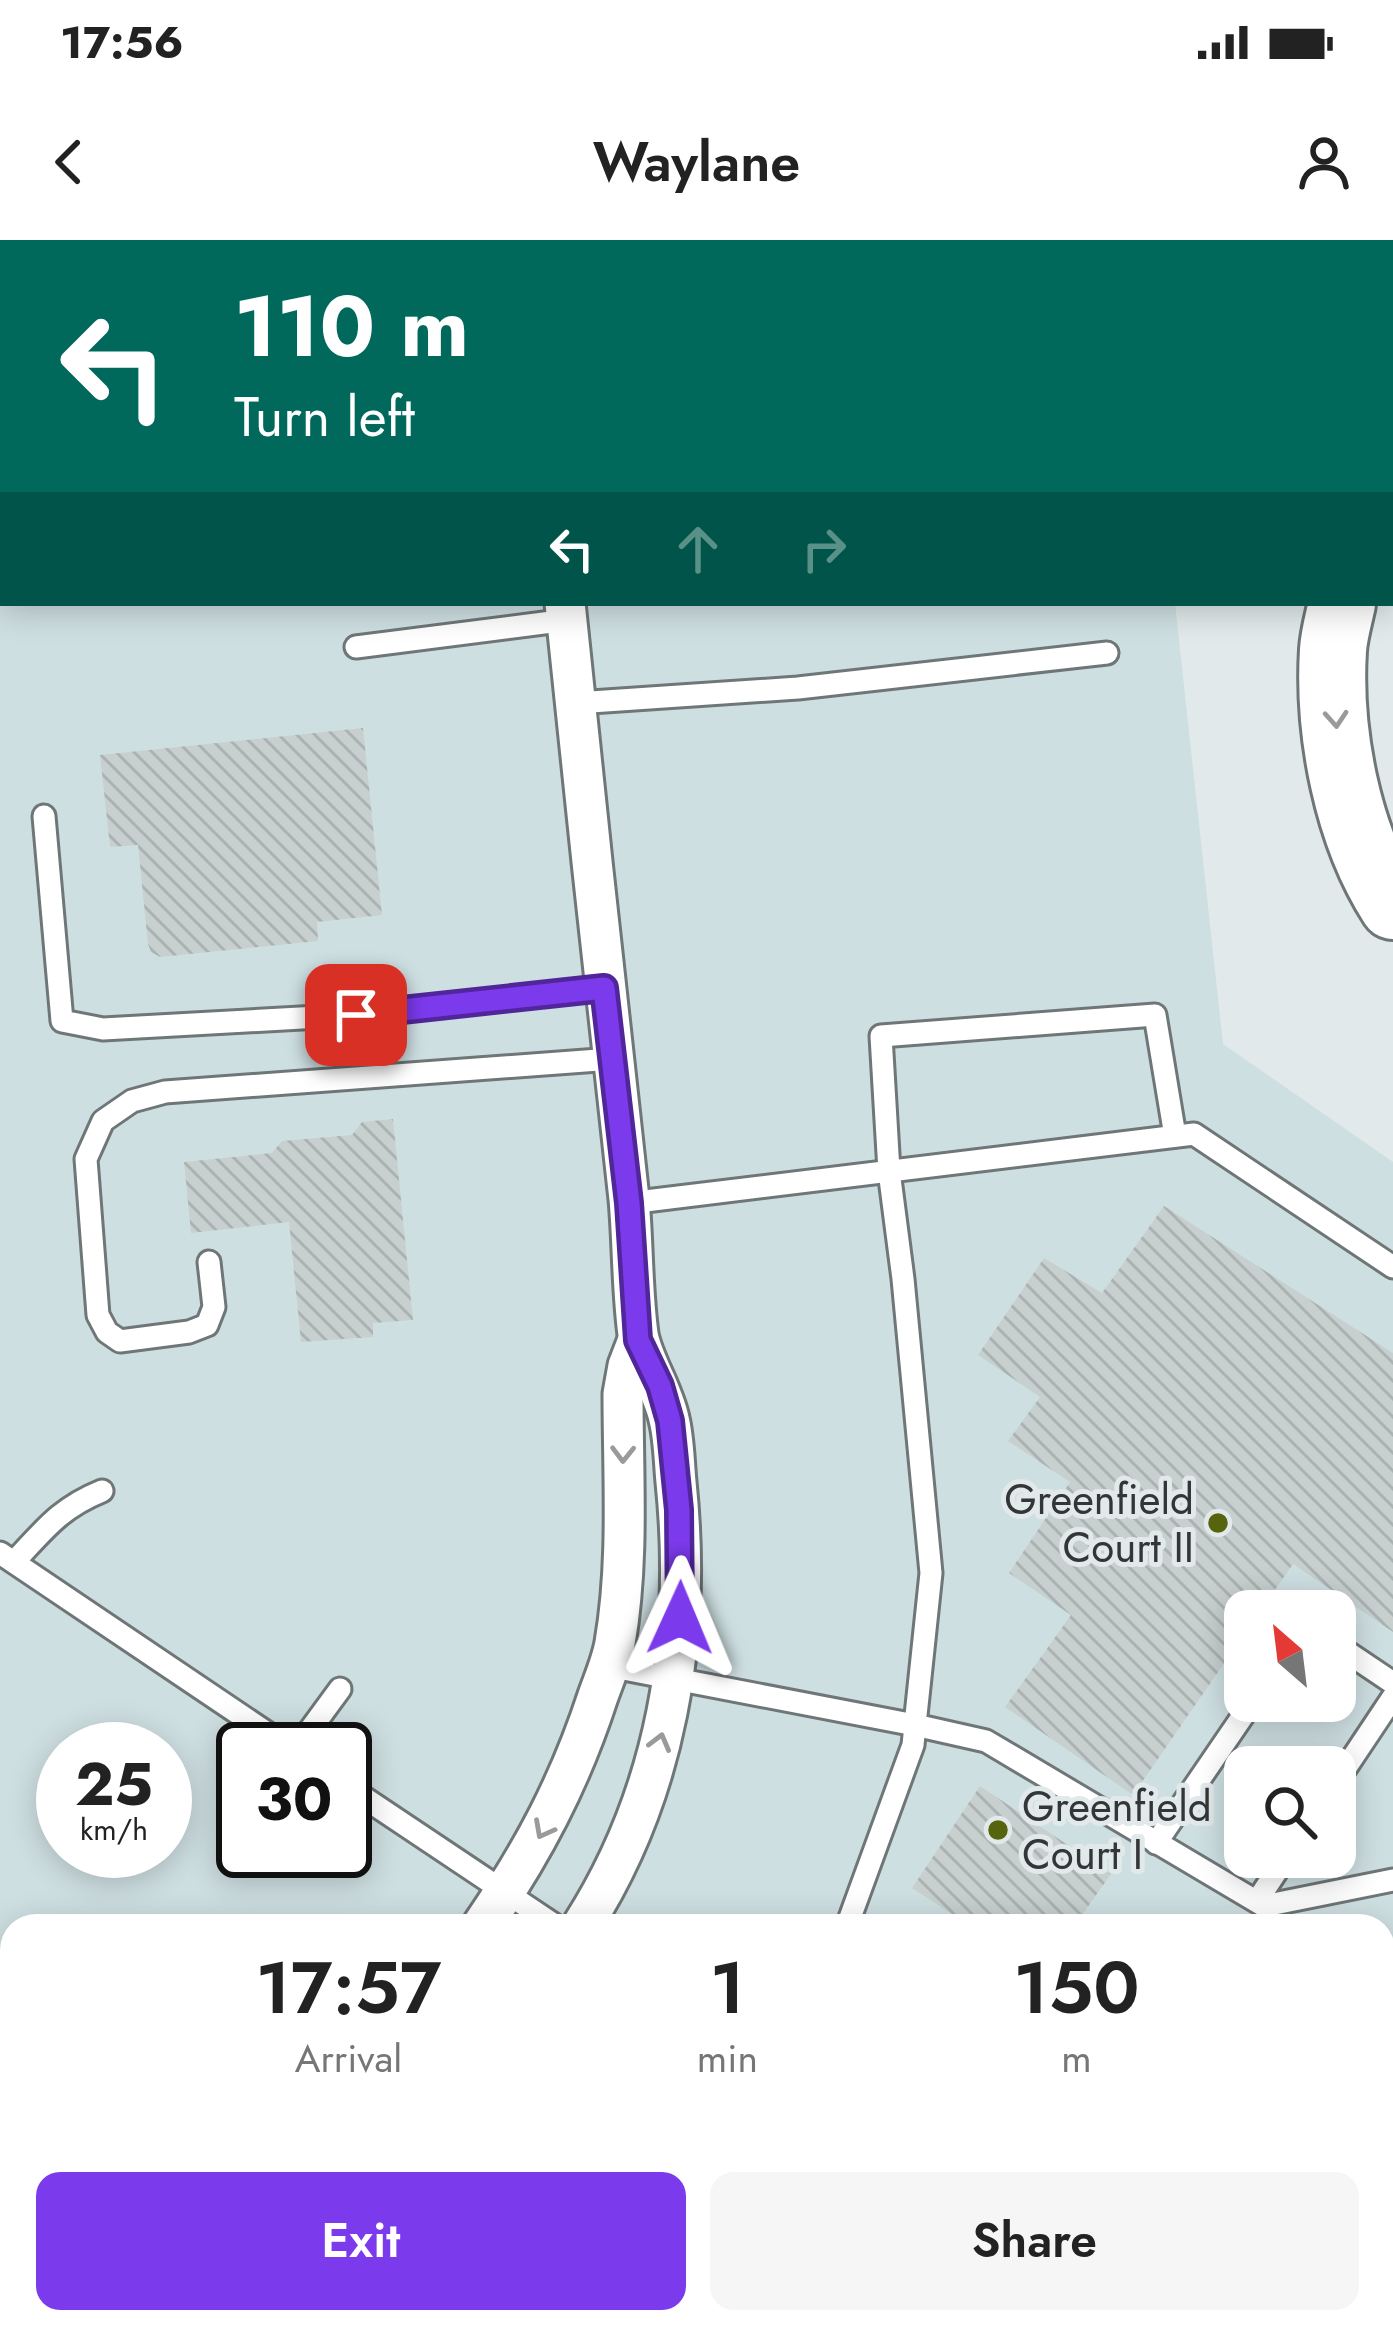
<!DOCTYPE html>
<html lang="en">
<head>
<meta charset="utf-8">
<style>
  :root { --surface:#fff; --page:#f6f6f6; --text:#222; --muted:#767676; --accent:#7c3aed }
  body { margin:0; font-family:Jost,sans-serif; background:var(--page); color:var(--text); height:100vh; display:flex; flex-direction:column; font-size:45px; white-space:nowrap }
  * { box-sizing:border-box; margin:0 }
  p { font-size:39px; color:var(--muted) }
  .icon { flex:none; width:66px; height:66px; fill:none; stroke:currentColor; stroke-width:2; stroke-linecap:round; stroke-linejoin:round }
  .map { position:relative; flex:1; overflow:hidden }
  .side { position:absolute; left:0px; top:1674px; width:1395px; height:420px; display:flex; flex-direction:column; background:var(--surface); border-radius:36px 36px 0 0; box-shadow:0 6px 30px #0003 }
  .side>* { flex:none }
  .top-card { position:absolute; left:0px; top:0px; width:1395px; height:366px; box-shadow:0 6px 30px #0003; background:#00695c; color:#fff; overflow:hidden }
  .needle { width:78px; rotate:332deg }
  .controls { position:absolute; left:1224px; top:1350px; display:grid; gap:24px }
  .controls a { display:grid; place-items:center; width:132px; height:132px; border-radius:24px; background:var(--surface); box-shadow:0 6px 30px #0003; font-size:60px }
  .speed { position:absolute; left:36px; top:1482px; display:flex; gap:24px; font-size:60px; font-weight:700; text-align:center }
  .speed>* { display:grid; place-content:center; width:156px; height:156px; border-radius:50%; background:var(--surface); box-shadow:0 6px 30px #0003; line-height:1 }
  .speed small { font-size:30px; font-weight:400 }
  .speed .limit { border:6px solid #111; border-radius:18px; background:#fff; color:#111 }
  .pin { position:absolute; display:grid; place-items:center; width:102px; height:102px; color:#fff; margin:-51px; border-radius:24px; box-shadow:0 6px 18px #0006 }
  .me { position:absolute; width:132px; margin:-66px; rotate:1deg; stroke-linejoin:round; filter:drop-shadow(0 0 9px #0008) }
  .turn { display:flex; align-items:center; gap:42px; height:252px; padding:0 36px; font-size:54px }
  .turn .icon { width:156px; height:156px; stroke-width:2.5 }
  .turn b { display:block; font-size:84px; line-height:102px }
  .lanes { display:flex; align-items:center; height:114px; padding:0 36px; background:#0003; justify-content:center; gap:60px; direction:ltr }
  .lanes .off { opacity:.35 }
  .eta { display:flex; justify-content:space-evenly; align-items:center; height:204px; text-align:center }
  .eta b { font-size:72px; font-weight:600; line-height:84px }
  .action { display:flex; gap:24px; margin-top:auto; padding:24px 36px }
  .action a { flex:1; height:138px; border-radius:24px; background:var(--accent); color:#fff; font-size:48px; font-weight:600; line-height:138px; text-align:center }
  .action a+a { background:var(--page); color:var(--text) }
  .status { display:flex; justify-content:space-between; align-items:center; height:84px; padding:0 60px; background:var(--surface); direction:ltr }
  .status svg { height:33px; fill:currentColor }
  header { display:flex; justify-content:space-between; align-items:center; height:156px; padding:0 36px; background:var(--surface); font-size:54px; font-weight:600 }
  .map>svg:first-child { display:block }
</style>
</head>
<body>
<div class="status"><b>17:56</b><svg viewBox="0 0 49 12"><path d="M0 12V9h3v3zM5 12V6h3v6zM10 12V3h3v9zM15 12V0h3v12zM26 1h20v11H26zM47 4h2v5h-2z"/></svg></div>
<header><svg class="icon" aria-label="back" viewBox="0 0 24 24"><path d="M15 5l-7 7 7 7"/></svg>Waylane<svg class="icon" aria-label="person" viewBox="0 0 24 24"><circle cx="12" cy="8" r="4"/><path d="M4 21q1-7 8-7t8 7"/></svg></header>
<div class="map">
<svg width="1393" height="2094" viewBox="0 0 1393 2094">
  <defs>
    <pattern id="building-back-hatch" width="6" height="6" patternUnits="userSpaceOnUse" patternTransform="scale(3)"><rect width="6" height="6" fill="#c7d0cf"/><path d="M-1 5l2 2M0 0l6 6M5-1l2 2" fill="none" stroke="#abb3b2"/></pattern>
  </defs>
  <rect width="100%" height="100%" fill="#e1e9eb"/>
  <path fill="#cedfe2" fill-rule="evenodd" d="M0 0H1135L1136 3H3V363H1175L1223 804 1393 922V2094H875L858 2082H1383V1686H12V1736L0 1728ZM1245 1371H1335V1461H1245ZM63 1509H165V1611H63ZM243 1509H345V1611H243ZM1245 1527H1335V1617H1245Z"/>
  <g fill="url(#building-back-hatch)">
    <path d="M363 488 382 675 317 682 318 701 160 717 151 712 148 704 138 605 110 607 100 515Z"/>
    <path d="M393 879 413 1080 373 1083V1097L301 1102 289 982 191 993 184 922 272 913 282 901 352 895 362 882Z"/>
    <path d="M1164 966 1393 1113V1392L1293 1324 1260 1371H1245V1393L1133 1555 1005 1467 1071 1375 1009 1333 1070 1242 1008 1201 1040 1157 978 1115 1044 1018 1102 1053Z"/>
    <path d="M980 1546 1111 1634 1077 1682 1084 1686H970L912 1648Z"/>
    <path d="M1393 1733V2094H1376L1358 2082H1383V1747Z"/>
    <path d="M1260 2082H1349L1341 2094H1278Z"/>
  </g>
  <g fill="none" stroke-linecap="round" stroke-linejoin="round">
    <defs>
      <g id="service">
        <path d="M356 407 567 380"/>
        <path d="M576 463 798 448 1107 413"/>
        <path d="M44 576 62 781 103 789 355 775 604 748"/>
        <path d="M1175 896 1155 775 881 796 889 931 903 1039 931 1333 915 1485 986 1501 1264 1666 1393 1640"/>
        <path d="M629 963 1194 894 1393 1027"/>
        <path d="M209 1022 214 1067 207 1085 189 1092 120 1101 107 1092 98 1075 86 919 103 881 132 861 165 852 612 819"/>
        <path d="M0 1313 291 1509"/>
        <path d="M14 1322C44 1290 60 1268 102 1251"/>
        <path d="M1335 1404 1393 1443"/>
        <path d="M608 1426 915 1485 913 1505 847 1686"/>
        <path d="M296 1509 340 1449"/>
        <path d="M1335 1544 1393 1457"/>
        <path d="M345 1545 556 1686"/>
        <path d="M242 1603 243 1601"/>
        <path d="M1156 1603 1253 1461"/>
        <path d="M1257 1661 1286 1617"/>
        <path d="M1152 2082 1171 2094"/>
      </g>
      <g id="minor">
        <path d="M530 0V3"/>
        <path d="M565 363C585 562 607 760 629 959 633 1004 632 1050 638 1094 642 1120 663 1150 669 1179 674 1199 674 1221 676 1242 692 1398 667 1553 582 1686"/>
        <path d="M482 1686C533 1612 570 1542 598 1456 604 1439 612 1421 615 1403 629 1322 623 1236 623 1154L628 1126 638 1100"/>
        <path d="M208 2094 215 2082"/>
        <path d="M304 2094 312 2082"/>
      </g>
      <g id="secondary">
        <path d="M0 1803 12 1811"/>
        <path d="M420 2082 439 2094"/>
      </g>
      <g id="motorway">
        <path d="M1392 233 1393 232"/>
        <path d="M1342 363C1339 378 1334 394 1333 410 1328 493 1347 595 1393 666"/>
      </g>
    </defs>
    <use href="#service" stroke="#6f7678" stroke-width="27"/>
    <use href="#minor" stroke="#6f7678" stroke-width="45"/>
    <use href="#secondary" stroke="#6f7678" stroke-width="63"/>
    <use href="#motorway" stroke="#6f7678" stroke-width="72"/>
    <use href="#service" stroke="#fff" stroke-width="21"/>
    <use href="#minor" stroke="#fff" stroke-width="39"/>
    <use href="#secondary" stroke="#fff" stroke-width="57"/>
    <use href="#motorway" stroke="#fff" stroke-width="66"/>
  </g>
  <defs><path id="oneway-chevron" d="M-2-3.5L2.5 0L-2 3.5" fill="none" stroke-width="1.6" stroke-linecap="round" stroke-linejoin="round" transform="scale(3)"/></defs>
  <g stroke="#999a9b">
    <use href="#oneway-chevron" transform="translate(1336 479) rotate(86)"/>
    <use href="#oneway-chevron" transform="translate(623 1214) rotate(91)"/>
    <use href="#oneway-chevron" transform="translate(660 1502) rotate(-75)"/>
    <use href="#oneway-chevron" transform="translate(543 1590) rotate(118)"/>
  </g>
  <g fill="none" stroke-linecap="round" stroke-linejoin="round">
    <defs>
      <path id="route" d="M356 775 604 748 629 963 638 1100 660 1146 670 1181 679 1270 680 1378"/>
    </defs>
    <use href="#route" stroke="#51269a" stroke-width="30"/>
    <use href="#route" stroke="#7c3aed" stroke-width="21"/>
  </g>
  <g fill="#56650d" stroke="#e1e9eb" stroke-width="4.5">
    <circle cx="1218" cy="1283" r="12"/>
    <circle cx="998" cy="1590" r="12"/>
  </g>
  <g text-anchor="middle" stroke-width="10" stroke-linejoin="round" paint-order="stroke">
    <g font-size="42" fill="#333637" stroke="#e1e9eb" text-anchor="end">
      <text x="1194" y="1274">Greenfield<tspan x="1194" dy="48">Court II</tspan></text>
      <text x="1022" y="1581" text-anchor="start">Greenfield<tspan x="1022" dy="48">Court I</tspan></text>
    </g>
  </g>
</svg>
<div class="controls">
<a><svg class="needle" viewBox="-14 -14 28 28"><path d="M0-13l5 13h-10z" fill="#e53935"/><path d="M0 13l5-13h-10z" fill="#767676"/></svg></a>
<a><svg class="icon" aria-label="search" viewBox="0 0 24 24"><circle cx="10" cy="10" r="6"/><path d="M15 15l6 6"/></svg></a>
</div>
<div class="speed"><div>25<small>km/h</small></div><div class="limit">30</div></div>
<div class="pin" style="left:356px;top:775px;background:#d93025"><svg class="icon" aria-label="arrive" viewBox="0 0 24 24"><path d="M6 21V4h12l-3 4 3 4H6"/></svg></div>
<svg class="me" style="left:680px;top:1378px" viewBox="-20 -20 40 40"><path d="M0-17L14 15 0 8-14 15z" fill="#7c3aed" stroke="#fff" stroke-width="4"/></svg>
<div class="top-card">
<div class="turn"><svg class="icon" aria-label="left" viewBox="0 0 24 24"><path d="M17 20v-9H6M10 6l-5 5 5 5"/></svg><div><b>110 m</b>Turn left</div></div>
<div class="lanes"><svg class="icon" aria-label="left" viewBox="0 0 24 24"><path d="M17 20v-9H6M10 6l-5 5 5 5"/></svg><svg class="icon off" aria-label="ahead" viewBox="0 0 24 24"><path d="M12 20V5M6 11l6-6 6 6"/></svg><svg class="icon off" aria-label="right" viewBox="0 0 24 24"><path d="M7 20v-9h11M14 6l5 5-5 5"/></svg></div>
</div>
<section class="side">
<div class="eta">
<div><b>17:57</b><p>Arrival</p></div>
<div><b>1</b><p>min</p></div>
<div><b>150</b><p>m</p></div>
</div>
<div class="action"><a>Exit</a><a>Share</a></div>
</section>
</div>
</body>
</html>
